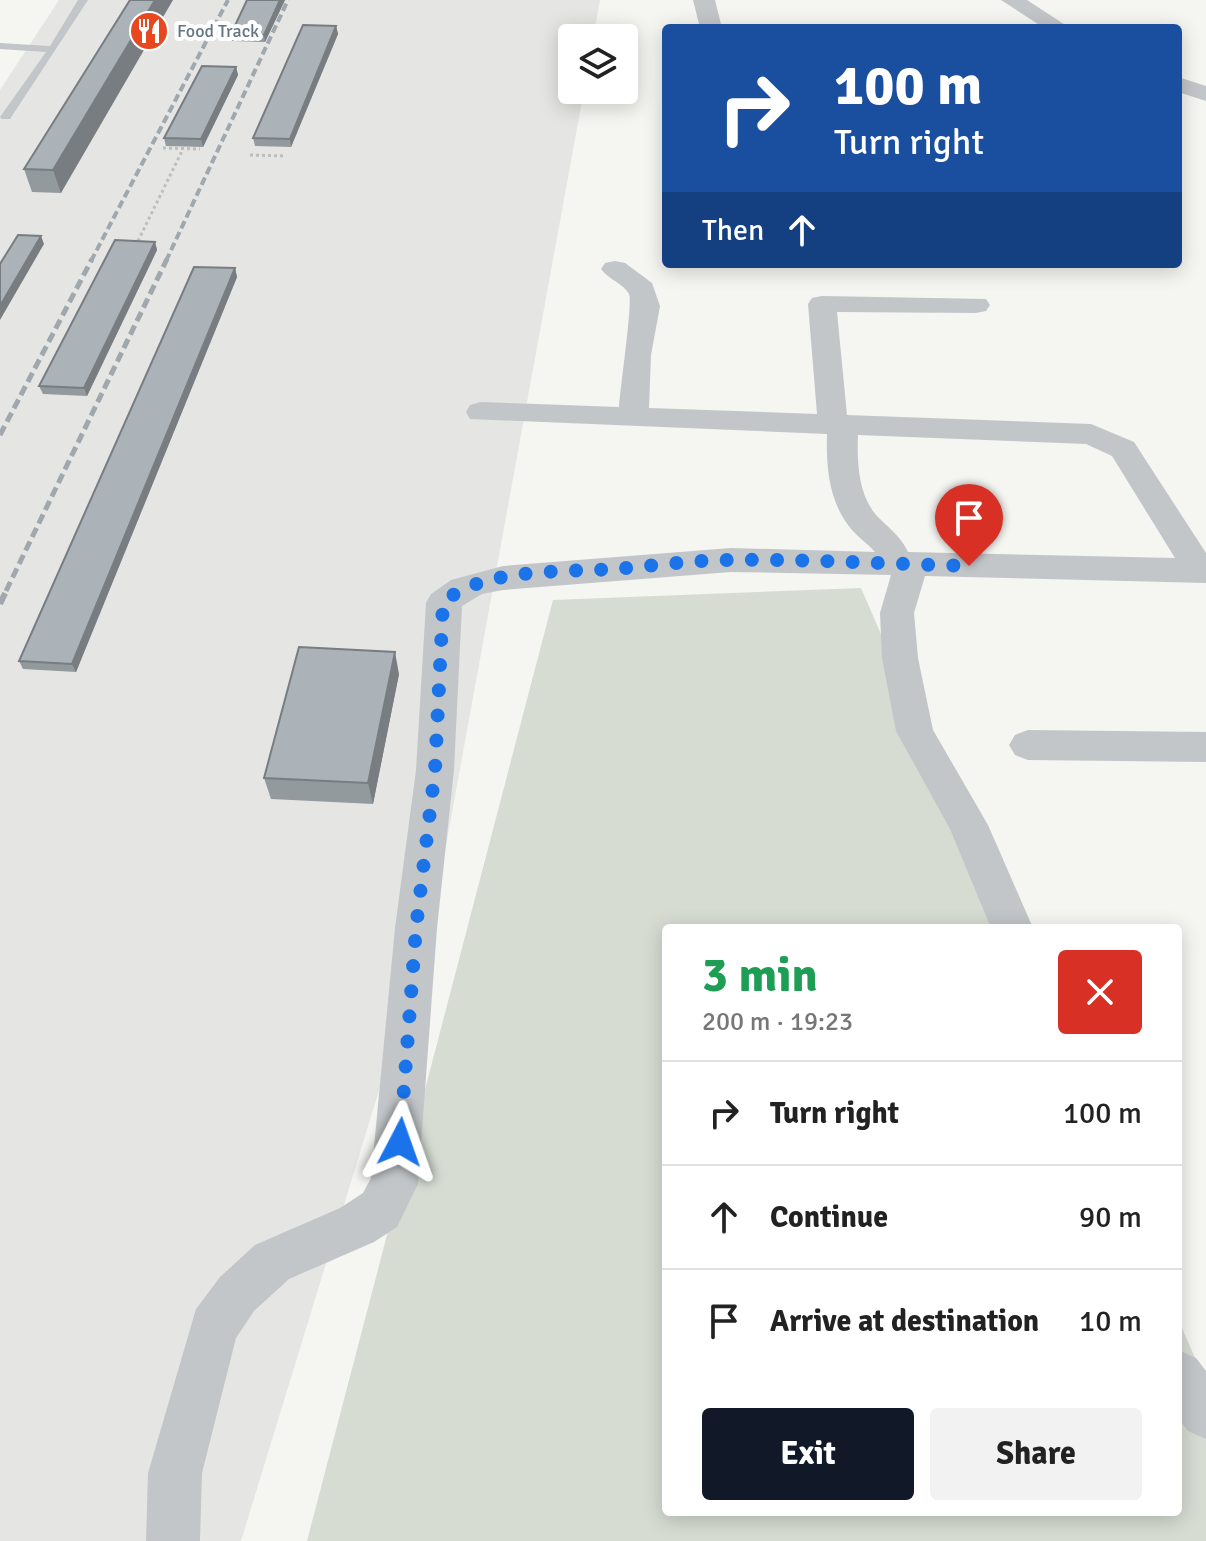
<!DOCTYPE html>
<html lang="en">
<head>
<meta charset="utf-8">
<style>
  :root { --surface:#fff; --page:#f2f2f2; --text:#222; --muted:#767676; --line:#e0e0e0; --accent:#111827 }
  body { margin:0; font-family:Signika,sans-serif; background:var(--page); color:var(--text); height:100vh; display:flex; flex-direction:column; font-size:30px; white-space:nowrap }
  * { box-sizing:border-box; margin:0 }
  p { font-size:26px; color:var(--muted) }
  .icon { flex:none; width:44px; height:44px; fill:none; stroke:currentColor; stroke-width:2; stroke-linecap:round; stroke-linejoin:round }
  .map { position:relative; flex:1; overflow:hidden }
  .drawer { position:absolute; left:662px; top:924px; width:520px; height:592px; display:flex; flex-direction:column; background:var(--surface); border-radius:8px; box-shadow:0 4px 20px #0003 }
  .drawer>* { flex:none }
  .hud { position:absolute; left:662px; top:24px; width:520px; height:244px; border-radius:8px; box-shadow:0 4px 20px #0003; background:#1a4fa0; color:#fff; overflow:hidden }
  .buttons { position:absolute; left:558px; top:24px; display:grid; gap:16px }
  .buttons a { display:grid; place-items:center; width:80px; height:80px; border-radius:8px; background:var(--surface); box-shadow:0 4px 20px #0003; font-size:40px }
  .pin { position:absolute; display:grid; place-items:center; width:68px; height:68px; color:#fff; margin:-82px -34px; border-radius:50% 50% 50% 0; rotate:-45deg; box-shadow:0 0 8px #0007 }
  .pin .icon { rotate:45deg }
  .me { position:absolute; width:88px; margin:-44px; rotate:4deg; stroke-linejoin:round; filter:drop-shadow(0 0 6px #0008) }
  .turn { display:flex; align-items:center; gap:28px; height:168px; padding:0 40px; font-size:36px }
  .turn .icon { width:104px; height:104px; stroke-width:2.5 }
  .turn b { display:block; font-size:56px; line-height:68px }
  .then { display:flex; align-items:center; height:76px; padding:0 40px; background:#0003; gap:16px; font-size:30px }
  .round { display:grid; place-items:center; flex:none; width:84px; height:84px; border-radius:8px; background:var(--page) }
  .overview { display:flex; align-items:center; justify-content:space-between; height:136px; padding:0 40px }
  h1 { font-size:48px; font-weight:700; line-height:60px; color:#1e9e55 }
  .button { display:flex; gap:16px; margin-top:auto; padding:16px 40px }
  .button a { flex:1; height:92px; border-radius:8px; background:var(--accent); color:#fff; font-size:32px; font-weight:700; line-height:92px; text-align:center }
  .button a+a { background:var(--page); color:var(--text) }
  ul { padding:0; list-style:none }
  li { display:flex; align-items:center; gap:24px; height:104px; padding:0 40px; border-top:2px solid var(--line) }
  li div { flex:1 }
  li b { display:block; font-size:30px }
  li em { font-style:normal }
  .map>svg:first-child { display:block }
</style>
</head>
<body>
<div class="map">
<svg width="1206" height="1541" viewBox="0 0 1206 1541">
  <rect width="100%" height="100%" fill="#f5f5f1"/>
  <path fill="#e5e6e4" d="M59 0H600L593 38H572V90H584L434 911 241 1541H0V90Z"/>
  <path fill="#d6dcd2" d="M861 588 1008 928H666V1512H1178V1319L1206 1383V1541H307L553 600Z"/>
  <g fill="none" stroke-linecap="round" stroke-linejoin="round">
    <g stroke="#bcbec0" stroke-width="3" stroke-dasharray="3 3" stroke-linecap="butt">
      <path d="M163 148 200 149"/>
      <path d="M250 155 285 156"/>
      <path d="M138 241 183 149"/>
    </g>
    <path fill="#c2c6c9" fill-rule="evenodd" d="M78 0H88L10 119H2L0 117 46 52 0 49V43L50 46Z"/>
    <g fill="#c2c6c9" fill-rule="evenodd">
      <path d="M693 0H715L722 28H700Z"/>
      <path d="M1001 0H1027L1070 28H1044Z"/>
      <path d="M1178 77 1206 86V101L1178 92Z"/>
      <path d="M615 261 625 263 652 283 660 306 651 355 649 408 817 414 808 304 812 298 822 296 986 299 990 305 986 311 976 313 837 312 847 415 1091 424 1134 442 1206 553V583L925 576 914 613 918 658 933 730 988 825 1033 928H991L950 829 896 731 882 658 880 613 891 575 731 572 503 590 482 594 462 606 454 770 437 928 418 1184 397 1227 374 1242 289 1279 254 1311 236 1338 202 1473 200 1541H146L148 1473 196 1309 220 1277 255 1245 340 1208 363 1193 371 1178 395 928 416 770 426 603 431 594 451 580 503 566 731 548 875 552C868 544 859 538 852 530 829 503 826 469 827 434L470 419 466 412 470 405 481 402 619 407C620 390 633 301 629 294 624 284 608 279 601 269L605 263ZM858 435 1086 444 1112 456 1175 558 908 552C901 537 892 531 880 519 858 498 857 464 858 435Z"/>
      <path d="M1028 730 1206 732V762L1028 760 1015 755 1009 745 1015 735Z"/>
      <path d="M1178 1350 1196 1358 1206 1371V1439L1188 1431 1178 1418Z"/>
    </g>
    <g stroke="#a0a7ad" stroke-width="4" stroke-dasharray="8 4" stroke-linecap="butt">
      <path d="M91 261 228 0"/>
      <path d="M166 261 288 0"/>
    </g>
    <g stroke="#a0a7ad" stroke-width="5" stroke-dasharray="10 5" stroke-linecap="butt">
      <path d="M0 435 92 259"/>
      <path d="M6 591 167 259"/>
    </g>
    <path stroke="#a0a7ad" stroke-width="6" stroke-dasharray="12 6" stroke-linecap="butt" d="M0 604 7 589"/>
  </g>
  <g fill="#939a9e">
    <path d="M130 0 61 193 32 192 24 169Z"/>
    <path d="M247 0H285L265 42 232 41 231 34Z"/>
    <path d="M336 26 338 34 291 147 255 146 253 138Z"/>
    <path d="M236 67 238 75 203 147 166 146 164 138Z"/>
    <path d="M155 242 157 250 87 396 43 394 39 386Z"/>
    <path d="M235 268 237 277 76 672 23 669 19 661Z"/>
    <path d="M399 674 373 804 271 799 264 778Z"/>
  </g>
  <g fill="#787d81">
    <path d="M155 0H173L61 193 53 170Z"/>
    <path d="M280 0H285L265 42 264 35Z"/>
    <path d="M336 26 338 34 291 147 290 139Z"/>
    <path d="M236 67 238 75 203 147 201 139Z"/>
    <path d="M41 236 44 244 0 320V306Z"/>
    <path d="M155 242 157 250 87 396 84 388Z"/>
    <path d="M235 268 237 277 76 672 72 664Z"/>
    <path d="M395 652 399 674 373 804 368 783Z"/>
  </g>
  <g fill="#abb3b8" stroke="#787d81" stroke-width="2">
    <path d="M130 0H155L53 170 24 169Z"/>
    <path d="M247 0H280L264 35 231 34Z"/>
    <path d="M303 25 336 26 290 139 253 138Z"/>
    <path d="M202 66 236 67 201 139 164 138Z"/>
    <path d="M18 235 41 236 0 306V264Z"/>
    <path d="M115 240 155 242 84 388 39 386Z"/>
    <path d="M194 267 235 268 72 664 19 661Z"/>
    <path d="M299 647 395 652 368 783 264 778Z"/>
  </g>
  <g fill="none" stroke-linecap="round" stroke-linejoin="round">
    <path stroke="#1a73e8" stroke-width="14" stroke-dasharray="0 25.2" d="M400 1142 416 928 435 770 443 603C479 568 565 572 614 569 652 566 691 560 730 560 809 559 889 564 969 566"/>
  </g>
  <defs>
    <symbol id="restaurant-disc" viewBox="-11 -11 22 22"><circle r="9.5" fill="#e7481f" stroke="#fff"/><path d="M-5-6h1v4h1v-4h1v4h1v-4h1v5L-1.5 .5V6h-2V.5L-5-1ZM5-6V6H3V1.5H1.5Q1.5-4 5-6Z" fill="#fff"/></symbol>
  </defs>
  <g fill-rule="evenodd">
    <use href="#restaurant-disc" x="127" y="9" width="44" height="44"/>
  </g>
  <g text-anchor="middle" stroke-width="8" stroke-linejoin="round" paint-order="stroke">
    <g font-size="18" fill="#637583" stroke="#fff" text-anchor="start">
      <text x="177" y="37">Food Track</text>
    </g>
  </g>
</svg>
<div class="buttons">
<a><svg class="icon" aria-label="layers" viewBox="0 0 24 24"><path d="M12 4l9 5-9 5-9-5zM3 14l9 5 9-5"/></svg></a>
</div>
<div class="pin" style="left:969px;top:566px;background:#d93025"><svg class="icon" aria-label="arrive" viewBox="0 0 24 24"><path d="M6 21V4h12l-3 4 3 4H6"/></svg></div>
<svg class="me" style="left:400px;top:1142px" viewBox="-20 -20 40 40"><path d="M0-17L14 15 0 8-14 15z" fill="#1a73e8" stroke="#fff" stroke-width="4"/></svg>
<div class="hud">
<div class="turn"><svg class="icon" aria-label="right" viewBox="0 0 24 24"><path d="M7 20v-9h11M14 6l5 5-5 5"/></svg><div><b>100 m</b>Turn right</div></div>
<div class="then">Then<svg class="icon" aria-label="ahead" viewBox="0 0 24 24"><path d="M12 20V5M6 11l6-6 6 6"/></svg></div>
</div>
<section class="drawer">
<div class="overview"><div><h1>3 min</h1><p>200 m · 19:23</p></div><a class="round" style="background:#d93025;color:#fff"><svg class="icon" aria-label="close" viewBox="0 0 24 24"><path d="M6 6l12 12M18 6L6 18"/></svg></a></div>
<ul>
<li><svg class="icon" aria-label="right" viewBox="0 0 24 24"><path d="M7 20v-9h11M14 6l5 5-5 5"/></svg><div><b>Turn right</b></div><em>100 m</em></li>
<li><svg class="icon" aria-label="ahead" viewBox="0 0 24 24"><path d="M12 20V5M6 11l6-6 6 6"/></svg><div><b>Continue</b></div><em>90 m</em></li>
<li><svg class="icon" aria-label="arrive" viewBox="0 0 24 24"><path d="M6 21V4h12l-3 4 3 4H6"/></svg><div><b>Arrive at destination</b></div><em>10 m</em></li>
</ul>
<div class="button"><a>Exit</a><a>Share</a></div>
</section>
</div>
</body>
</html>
